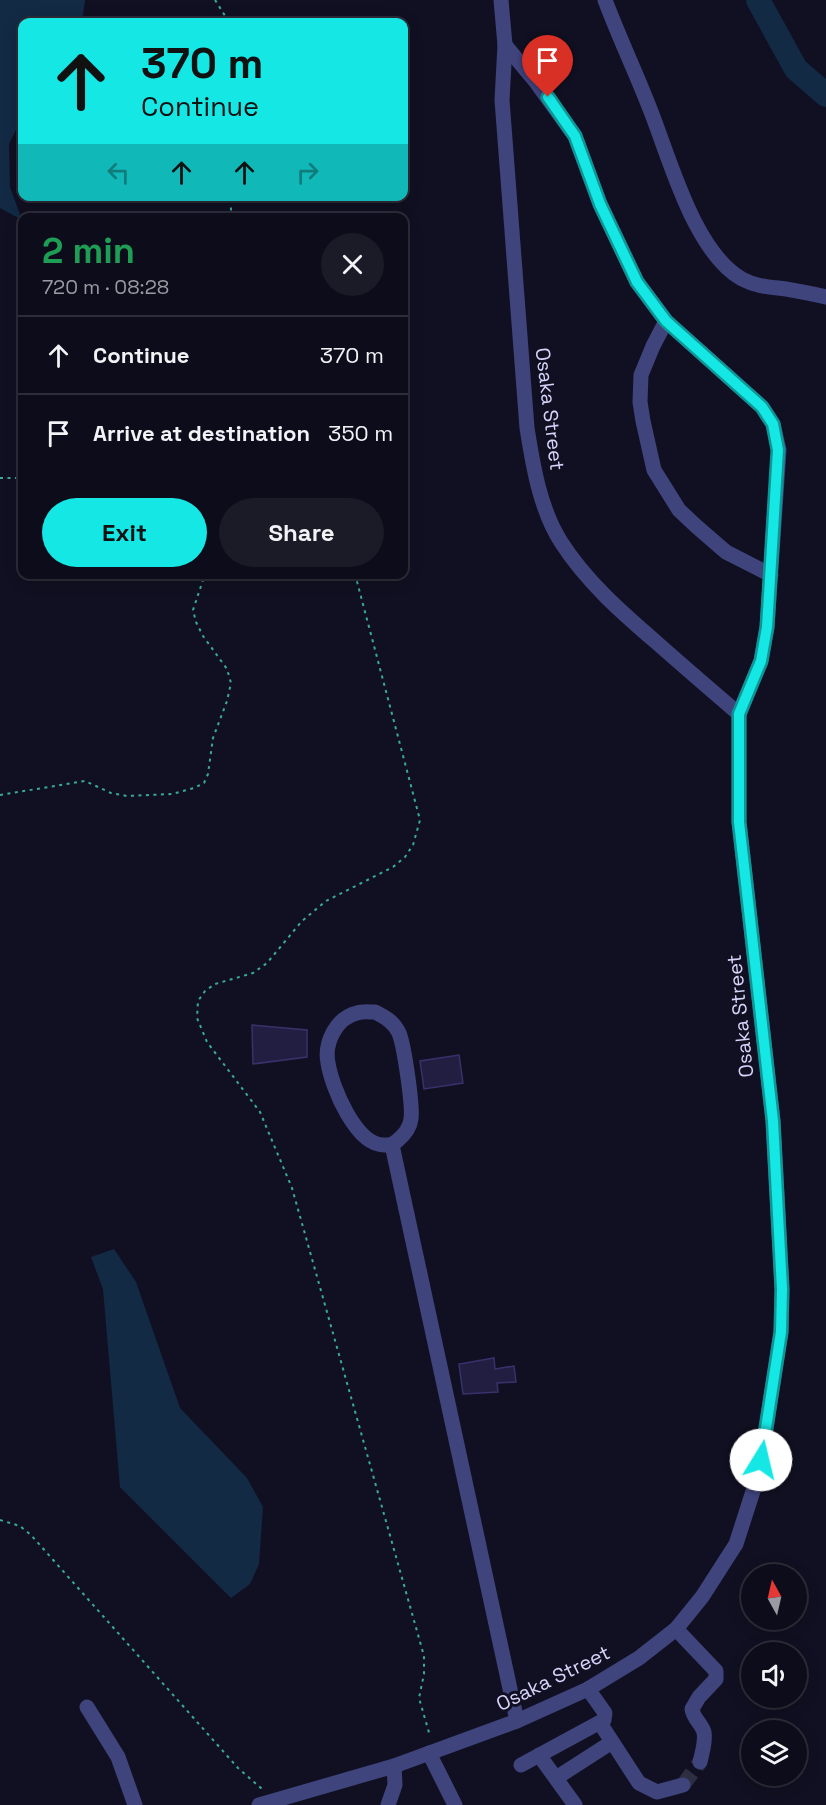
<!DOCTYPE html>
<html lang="en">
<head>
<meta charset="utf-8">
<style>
  :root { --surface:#0d0c1a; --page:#1b1a27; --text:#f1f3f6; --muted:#9a9ba2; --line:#2d2c39; --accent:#15e7e5 }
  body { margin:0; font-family:"Space Grotesk",sans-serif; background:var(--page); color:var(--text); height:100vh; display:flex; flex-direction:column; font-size:22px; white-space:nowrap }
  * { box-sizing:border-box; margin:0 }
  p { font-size:20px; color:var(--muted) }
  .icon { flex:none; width:33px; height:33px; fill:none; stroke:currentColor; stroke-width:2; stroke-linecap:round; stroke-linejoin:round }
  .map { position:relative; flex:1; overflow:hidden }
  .sheet { position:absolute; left:18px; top:213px; width:390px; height:366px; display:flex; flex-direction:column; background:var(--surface); border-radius:12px; box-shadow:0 3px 15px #0003,0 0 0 2px var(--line) }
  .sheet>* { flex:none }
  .banner { position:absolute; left:18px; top:18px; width:390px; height:183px; border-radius:12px; box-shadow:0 3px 15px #0003,0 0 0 2px var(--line); background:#15e7e5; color:#111; overflow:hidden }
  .needle { width:39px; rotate:352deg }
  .fabs { position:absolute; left:741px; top:1564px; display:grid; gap:12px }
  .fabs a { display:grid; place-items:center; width:66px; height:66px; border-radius:50%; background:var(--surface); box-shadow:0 3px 15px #0003,0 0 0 2px var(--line); font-size:30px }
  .pin { position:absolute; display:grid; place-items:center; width:51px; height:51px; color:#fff; margin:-62px -26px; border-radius:50% 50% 50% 0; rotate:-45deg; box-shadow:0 0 6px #0007 }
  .pin .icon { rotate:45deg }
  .me { position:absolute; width:66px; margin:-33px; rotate:9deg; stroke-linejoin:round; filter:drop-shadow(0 0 4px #0008) }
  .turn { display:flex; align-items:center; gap:21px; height:126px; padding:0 24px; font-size:27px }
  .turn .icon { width:78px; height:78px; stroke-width:2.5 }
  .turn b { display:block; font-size:42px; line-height:51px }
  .lanes { display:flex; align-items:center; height:57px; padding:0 24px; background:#0003; justify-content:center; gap:30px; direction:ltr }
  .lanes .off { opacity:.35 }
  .round { display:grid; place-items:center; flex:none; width:63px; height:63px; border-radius:32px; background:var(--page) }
  .summary { display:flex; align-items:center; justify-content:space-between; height:102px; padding:0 24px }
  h1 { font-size:36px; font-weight:700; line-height:45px; color:#1e9e55 }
  .button { display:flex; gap:12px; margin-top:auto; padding:12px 24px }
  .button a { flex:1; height:69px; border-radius:36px; background:var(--accent); color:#111; font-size:24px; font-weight:700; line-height:69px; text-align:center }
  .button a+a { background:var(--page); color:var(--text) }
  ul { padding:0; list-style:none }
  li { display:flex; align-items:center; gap:18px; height:78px; padding:0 24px; border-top:2px solid var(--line) }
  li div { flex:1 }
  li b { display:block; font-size:22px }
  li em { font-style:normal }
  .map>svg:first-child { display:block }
</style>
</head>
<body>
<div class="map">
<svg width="826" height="1805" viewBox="0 0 826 1805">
  <rect width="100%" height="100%" fill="#111022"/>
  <g fill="#122a44">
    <path d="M0 0H85L82 22H22V118L9 144 10 187 22 220 0 208Z"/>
    <path d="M114 1249 136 1282 180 1408 247 1478 263 1507 259 1564 250 1584 231 1598 120 1487 103 1289 91 1257Z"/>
  </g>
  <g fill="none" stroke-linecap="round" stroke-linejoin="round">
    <path stroke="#122a44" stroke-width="24" d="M758 0 796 69 826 95"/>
  </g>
  <g fill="#211e41" stroke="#37326b" stroke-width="1.5">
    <path d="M252 1025 307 1030V1057L253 1064Z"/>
    <path d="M459 1055 463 1083 424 1089 420 1061Z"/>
    <path d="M494 1358 495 1369 514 1366 516 1382 497 1383 498 1392 463 1394 459 1364Z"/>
  </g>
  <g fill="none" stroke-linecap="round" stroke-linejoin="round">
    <path stroke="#2e2e43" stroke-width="15" stroke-dasharray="15 8" stroke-linecap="butt" d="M683 1785 700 1762"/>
    <g stroke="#3aaa97" stroke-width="2" stroke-dasharray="3 4.5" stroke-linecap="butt">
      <path d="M215 0 229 22"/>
      <path d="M231 218V196"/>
      <path d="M0 478H22"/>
      <path d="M355 574 420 820 413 845 405 857 393 867 326 901 302 921 267 963 253 973 215 984 205 991 198 1001 197 1018 207 1042 260 1112 292 1188 424 1656V1674L419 1698 430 1736"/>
      <path d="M0 795 85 781 111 793 127 796 172 794 194 788 204 783 208 774 213 738 227 701 231 683 227 669 203 636 196 622 193 610 205 574"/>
      <path d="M0 1520 20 1526 31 1535 238 1768 262 1789"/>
    </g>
    <g stroke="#3f447d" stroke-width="15">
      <path d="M605 0C619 37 636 73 650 109 670 159 694 252 742 279 757 287 770 287 786 289 799 291 813 294 826 297"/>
      <path d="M505 45 536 82 575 136 600 204 637 282 666 321 762 407 773 424 779 450 767 627 761 661 739 714"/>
      <path d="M666 321 653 346 641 375 640 402 643 421 654 470 679 510 696 526 726 552 771 575"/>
      <path d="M375 1012C385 1017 394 1022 399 1033 404 1045 413 1105 411 1119 410 1128 403 1136 397 1141 392 1145 390 1145 384 1145 356 1145 332 1088 328 1063 324 1043 336 1018 357 1013 362 1011 370 1012 375 1012Z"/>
      <path d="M392 1145 517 1721"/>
      <path d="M676 1629 716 1671V1679L699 1697 692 1709C693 1718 701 1723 704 1732 706 1741 702 1753 700 1762"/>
      <path d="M87 1707 118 1757 135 1805"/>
      <path d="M600 1723 639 1783 657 1792 683 1785"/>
      <path d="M429 1753 455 1805"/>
      <path d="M539 1755 575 1805"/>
      <path d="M521 1765 604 1720 605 1713 588 1689"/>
      <path d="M556 1778 612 1742"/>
      <path d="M259 1805 394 1766 517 1721 588 1689 639 1658 676 1629 702 1597 736 1544 754 1488 761 1460 781 1332 782 1289 773 1121 739 822V714C711 690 683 666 656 642 621 612 586 581 561 542 540 509 533 466 527 428L502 100 505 45 501 0"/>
      <path d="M388 1805 395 1785 394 1766"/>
    </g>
  </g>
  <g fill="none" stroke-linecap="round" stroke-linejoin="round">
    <defs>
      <path id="route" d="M548 97 575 136 600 204 637 282 666 321 762 407 773 424 778 450 767 627 761 661 739 714V822L773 1121 782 1289 781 1332 761 1460"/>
    </defs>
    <use href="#route" stroke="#0e9695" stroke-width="15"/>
    <use href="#route" stroke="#15e7e5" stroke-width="10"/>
  </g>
  <g text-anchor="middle" stroke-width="6" stroke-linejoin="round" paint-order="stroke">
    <g font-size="20" fill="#d5d5fb" stroke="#111022">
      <text transform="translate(550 409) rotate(83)" y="7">Osaka Street</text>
      <text transform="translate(740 1016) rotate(-96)" y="7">Osaka Street</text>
      <text transform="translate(553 1678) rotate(-26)" y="7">Osaka Street</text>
    </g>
  </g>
</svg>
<div class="fabs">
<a><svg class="needle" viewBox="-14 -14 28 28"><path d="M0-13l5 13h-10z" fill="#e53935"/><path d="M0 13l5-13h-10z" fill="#9a9ba2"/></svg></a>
<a><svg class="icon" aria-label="sound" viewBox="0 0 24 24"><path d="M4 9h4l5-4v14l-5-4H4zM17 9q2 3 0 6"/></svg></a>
<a><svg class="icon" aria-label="layers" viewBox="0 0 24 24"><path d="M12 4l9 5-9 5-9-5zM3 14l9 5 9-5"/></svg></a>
</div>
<div class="pin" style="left:548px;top:97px;background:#d93025"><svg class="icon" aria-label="arrive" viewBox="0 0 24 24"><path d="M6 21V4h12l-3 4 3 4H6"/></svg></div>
<svg class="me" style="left:761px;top:1460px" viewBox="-20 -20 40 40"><circle r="19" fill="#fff"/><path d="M0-13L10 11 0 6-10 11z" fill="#15e7e5"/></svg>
<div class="banner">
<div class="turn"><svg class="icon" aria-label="ahead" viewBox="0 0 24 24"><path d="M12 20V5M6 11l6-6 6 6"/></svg><div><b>370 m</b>Continue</div></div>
<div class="lanes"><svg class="icon off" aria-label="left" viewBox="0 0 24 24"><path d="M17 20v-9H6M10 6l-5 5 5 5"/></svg><svg class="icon" aria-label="ahead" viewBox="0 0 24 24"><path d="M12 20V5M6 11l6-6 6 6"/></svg><svg class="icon" aria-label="ahead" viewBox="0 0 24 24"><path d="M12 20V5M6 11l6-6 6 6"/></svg><svg class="icon off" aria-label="right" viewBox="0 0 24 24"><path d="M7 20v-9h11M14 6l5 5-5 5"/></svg></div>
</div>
<section class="sheet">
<div class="summary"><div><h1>2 min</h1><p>720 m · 08:28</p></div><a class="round"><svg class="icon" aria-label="close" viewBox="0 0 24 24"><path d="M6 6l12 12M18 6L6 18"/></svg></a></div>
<ul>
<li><svg class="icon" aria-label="ahead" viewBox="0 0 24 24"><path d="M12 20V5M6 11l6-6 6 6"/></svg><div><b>Continue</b></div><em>370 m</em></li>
<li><svg class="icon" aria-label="arrive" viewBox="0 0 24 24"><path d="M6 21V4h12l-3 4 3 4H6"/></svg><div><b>Arrive at destination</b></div><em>350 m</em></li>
</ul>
<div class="button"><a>Exit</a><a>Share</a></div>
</section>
</div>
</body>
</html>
